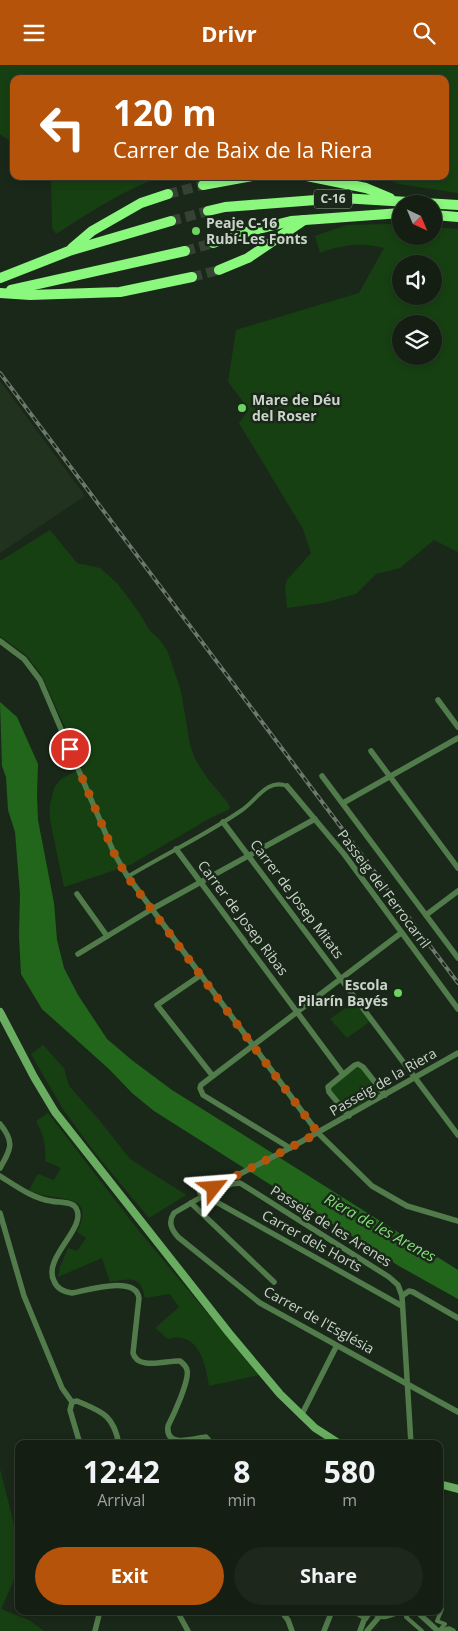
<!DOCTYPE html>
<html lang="en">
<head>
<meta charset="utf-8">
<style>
  :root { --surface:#141e13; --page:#1d271c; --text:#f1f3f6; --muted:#9da2a0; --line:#333c33; --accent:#b45309 }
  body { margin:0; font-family:"Open Sans",sans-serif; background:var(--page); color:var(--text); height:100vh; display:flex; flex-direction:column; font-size:19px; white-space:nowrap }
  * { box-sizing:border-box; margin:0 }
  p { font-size:16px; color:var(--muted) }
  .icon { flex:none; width:28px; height:28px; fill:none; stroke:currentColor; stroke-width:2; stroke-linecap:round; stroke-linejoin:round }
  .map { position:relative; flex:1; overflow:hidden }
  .sheet { position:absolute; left:15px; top:1375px; width:428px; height:175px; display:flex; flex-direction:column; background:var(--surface); border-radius:10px; box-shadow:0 2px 8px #0003,0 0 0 1px var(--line) }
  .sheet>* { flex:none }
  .banner { position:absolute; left:10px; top:10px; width:439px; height:105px; border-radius:10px; box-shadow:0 2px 8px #0003,0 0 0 1px var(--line); background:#b45309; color:#fff; overflow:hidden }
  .needle { width:32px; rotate:136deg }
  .controls { position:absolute; left:392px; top:130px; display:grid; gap:10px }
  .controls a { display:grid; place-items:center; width:50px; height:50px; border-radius:50%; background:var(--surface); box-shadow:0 2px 8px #0003,0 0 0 1px var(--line); font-size:25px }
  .pin { position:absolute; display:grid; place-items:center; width:42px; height:42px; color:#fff; margin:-21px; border:2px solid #fff; border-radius:50%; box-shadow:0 1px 5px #0007 }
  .me { position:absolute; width:55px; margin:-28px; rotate:62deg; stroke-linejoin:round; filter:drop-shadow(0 0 4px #0008) }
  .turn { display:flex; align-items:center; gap:18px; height:105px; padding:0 20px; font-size:22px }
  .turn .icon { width:65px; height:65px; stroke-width:2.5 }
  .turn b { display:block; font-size:35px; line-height:42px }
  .eta { display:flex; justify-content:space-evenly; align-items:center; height:85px; text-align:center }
  .eta b { font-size:30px; font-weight:700; line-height:35px }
  .action { display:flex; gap:10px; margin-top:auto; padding:10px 20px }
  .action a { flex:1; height:58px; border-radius:30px; background:var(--accent); color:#fff; font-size:20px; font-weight:700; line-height:58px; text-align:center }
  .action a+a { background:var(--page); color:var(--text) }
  header { display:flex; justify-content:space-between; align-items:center; height:65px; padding:0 20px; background:var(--accent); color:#fff; font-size:22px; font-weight:700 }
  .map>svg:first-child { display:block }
</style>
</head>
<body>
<header><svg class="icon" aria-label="menu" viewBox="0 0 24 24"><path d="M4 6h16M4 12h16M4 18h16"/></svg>Drivr<svg class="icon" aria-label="search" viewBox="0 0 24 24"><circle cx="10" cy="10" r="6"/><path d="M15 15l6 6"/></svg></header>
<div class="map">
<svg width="458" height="1566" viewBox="0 0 458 1566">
  <rect width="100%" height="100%" fill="#1a2819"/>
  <path fill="#21331f" d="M0 316 85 431 0 488Z"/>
  <g fill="#174012" fill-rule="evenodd">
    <path d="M0 0H458V128L399 119 378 111H445V14H14V79L0 69Z"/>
    <path d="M51 111H163C125 124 90 147 56 169L52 163Z"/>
    <path d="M387 159 401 160V171H434V162L458 164V487L434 475 400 503 376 509 356 529 323 538 287 543 285 523 287 515 311 488 303 464 239 358 249 344 228 317 236 265 359 228 384 183C362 177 341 180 320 188L315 171 347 160ZM401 199H434V231H401ZM401 259H434V291H401Z"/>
    <path d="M50 465 77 498 100 503 117 518 138 546 150 566 159 574 167 585 181 626 190 680 195 694 208 714 228 738 230 743 228 745 212 752 130 800 64 822 50 755V740L54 723 61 714 83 702 41 609 26 590 0 571V496Z"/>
    <path d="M357 935 372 955 347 973 330 954Z"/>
    <path d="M43 980 64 1003 69 1021 100 1056 130 1094 186 1130 149 1153 95 1088 63 1044 31 989Z"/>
    <path d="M358 999 385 1030 349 1051 328 1022Z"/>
    <path d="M48 1048 139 1166 259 1310 209 1321C206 1297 197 1265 168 1274L155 1263 179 1242 170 1229 145 1233C141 1209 129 1214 110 1217L102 1193 58 1212 60 1202 68 1183 77 1186 86 1173 77 1167C93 1135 72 1135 48 1131 41 1130 35 1128 29 1125L38 1109 54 1115 61 1103 45 1096C47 1082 43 1069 36 1056Z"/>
    <path d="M0 1404 19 1479V1504L1 1544 29 1555 44 1566H0Z"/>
  </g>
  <path fill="#22661b" d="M0 637 17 652 38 699 37 730 38 755 54 838 57 875 64 903 78 930 107 974 133 996 172 1025 458 1205V1234L399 1201 154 1046 132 1028 109 1004 42 944 21 909 19 871 20 829 15 767 8 745 6 712 2 701Z"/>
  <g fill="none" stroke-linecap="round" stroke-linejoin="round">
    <g stroke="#354234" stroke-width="10" stroke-dasharray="10 5" stroke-linecap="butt">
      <path d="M168 129 203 120"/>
      <path d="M171 156 208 146"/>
      <path d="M185 186 213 178"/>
      <path d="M192 212 219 205"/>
    </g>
    <g stroke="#527b4c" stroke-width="4">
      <path d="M127 812C165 789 206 770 242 745 256 736 267 713 287 721"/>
      <path d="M439 1542 442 1544 437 1556 445 1559 439 1566"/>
      <path d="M411 1546 406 1552 422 1566"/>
    </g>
    <g stroke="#527b4c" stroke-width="5.5">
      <path d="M0 576 24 594 40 615 114 788 126 809 318 1068 372 1121 407 1141 458 1156"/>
      <path d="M438 635 458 662"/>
      <path d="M371 686 458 803"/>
      <path d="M322 711 458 893"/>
      <path d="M287 721 344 789 458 944"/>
      <path d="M343 738 458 673"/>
      <path d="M223 757 458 1070"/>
      <path d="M176 784 343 1009"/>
      <path d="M77 829 107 871"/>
      <path d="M426 850 458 826"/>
      <path d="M78 889 152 844 315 754"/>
      <path d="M201 910 157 940 212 1010"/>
      <path d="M349 1051 329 1027 328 1022 355 1000 358 999 363 1002 385 1030"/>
      <path d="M0 1059C15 1077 11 1084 0 1103"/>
      <path d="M290 1083 203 1030 200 1023 201 1020 401 868"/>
      <path d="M0 1111C16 1121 32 1133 51 1136 59 1138 72 1136 76 1143 88 1163 42 1192 54 1216 57 1224 65 1227 72 1228 88 1225 136 1210 139 1233L133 1288C138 1306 167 1295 180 1296 184 1299 186 1301 187 1305 190 1315 173 1351 168 1361 165 1384 195 1373 206 1372L212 1379"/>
      <circle cx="207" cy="1124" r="8"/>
      <path d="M214 1121 236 1111 290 1083 458 988"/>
      <path d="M213 1129 231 1119 240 1118 389 1212 398 1220 402 1231"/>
      <path d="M203 1131 174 1148C168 1157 171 1164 178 1172L260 1238 458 1347"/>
      <path d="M210 1131 211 1134 402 1241"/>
      <path d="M191 1138 274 1217"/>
      <path d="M0 1148 24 1231 62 1323 72 1337"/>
      <path d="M72 1337 77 1336C102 1347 113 1349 119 1379"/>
      <path d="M72 1337 70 1345 80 1379"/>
      <path d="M301 1351 337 1280"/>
      <path d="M411 1379 402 1231 409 1226 413 1227 458 1253"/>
      <path d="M177 1546 188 1566"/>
      <path d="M281 1546 288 1555 292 1566"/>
      <path d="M353 1546 366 1553"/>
      <path d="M373 1546C380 1556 391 1550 401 1546"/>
      <path d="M416 1546 438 1566"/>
      <path d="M95 1566 100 1546"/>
      <path d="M324 1566 332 1546"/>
      <path d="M360 1566 364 1555 371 1546"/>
      <path d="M367 1566 379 1552"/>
      <path d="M442 1566 449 1564 453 1566"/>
    </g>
    <g stroke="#69ad61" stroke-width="8">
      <path d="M0 947 34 1012 55 1047 229 1268 280 1329 315 1363 340 1379"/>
      <path d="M439 1419 458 1424"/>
    </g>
    <g stroke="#8af77d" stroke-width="10">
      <path d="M307 111 366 123 390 133"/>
      <path d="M203 120 252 111"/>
      <path d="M208 146 225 142 342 133 458 140"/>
      <path d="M434 150 458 152"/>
      <path d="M213 178 238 169 291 156 401 148"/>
      <path d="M72 183 92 166 141 138 168 129"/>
      <path d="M219 205 248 193 304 155"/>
      <path d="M0 213 69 186 171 156"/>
      <path d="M11 225 185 186"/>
      <path d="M0 228 30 230 120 227 192 212"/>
    </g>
    <defs>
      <path id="rail" d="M0 308 458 918"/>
    </defs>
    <use href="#rail" stroke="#6e796d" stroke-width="4"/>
    <use href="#rail" stroke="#1a2819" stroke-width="2" stroke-dasharray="5.5" stroke-linecap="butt"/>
  </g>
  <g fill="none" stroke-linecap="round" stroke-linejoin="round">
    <path stroke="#b45309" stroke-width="9" stroke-dasharray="0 16.2" d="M70 684 114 788 126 810 318 1068 236 1111 214 1121V1123"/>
  </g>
  <g fill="#6dd361" stroke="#1a2819" stroke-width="2">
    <circle cx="196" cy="166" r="5"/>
    <circle cx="242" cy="343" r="5"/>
    <circle cx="398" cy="928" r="5"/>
  </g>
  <g text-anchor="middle" stroke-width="5" stroke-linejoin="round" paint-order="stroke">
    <rect fill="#1a2819" stroke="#96a095" stroke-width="1" x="314" y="124.5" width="38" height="19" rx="4"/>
    <g font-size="12" font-weight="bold" fill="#cbd4ca">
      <text x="333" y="138">C-16</text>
    </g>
    <g font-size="14" font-weight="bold" fill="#cbd4ca" stroke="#1a2819" text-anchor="start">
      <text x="206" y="163">Peaje C-16<tspan x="206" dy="16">Rubí-Les Fonts</tspan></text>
      <text x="252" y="340">Mare de Déu<tspan x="252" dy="16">del Roser</tspan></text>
      <text x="388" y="925" text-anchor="end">Escola<tspan x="388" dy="16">Pilarín Bayés</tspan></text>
    </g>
    <g font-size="14" fill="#cbd4ca" stroke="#1a2819">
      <text transform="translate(384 824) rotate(53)" y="5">Passeig del Ferrocarril</text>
      <text transform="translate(297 834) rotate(53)" y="5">Carrer de Josep Mitats</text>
      <text transform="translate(243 853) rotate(53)" y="5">Carrer de Josep Ribas</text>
      <text transform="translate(383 1017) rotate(-30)" y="5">Passeig de la Riera</text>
      <text transform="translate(331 1161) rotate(32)" y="5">Passeig de les Arenes</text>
      <text transform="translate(312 1176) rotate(29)" y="5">Carrer dels Horts</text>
      <text transform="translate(319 1255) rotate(29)" y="5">Carrer de l'Església</text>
    </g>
    <g font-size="15" font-style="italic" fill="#85dd7a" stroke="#1a2819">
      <text transform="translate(380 1163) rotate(29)" y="5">Riera de les Arenes</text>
    </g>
  </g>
</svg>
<div class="controls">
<a><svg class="needle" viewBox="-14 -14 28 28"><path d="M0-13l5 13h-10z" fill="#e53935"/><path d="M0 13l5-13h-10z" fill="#9da2a0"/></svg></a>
<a><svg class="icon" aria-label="sound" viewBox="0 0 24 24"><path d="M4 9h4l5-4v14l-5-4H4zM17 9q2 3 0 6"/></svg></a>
<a><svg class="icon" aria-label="layers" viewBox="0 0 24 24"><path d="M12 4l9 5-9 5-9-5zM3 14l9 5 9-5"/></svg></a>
</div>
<div class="pin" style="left:70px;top:684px;background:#d93025"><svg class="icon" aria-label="arrive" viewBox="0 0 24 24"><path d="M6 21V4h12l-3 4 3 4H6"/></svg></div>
<svg class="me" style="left:214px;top:1123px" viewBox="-20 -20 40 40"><path d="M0-17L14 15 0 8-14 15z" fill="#b45309" stroke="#fff" stroke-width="4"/></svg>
<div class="banner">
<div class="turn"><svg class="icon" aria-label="left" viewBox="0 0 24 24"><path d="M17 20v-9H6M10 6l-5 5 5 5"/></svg><div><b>120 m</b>Carrer de Baix de la Riera</div></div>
</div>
<section class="sheet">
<div class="eta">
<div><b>12:42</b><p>Arrival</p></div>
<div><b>8</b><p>min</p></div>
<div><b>580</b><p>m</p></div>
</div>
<div class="action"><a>Exit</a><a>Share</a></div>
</section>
</div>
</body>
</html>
